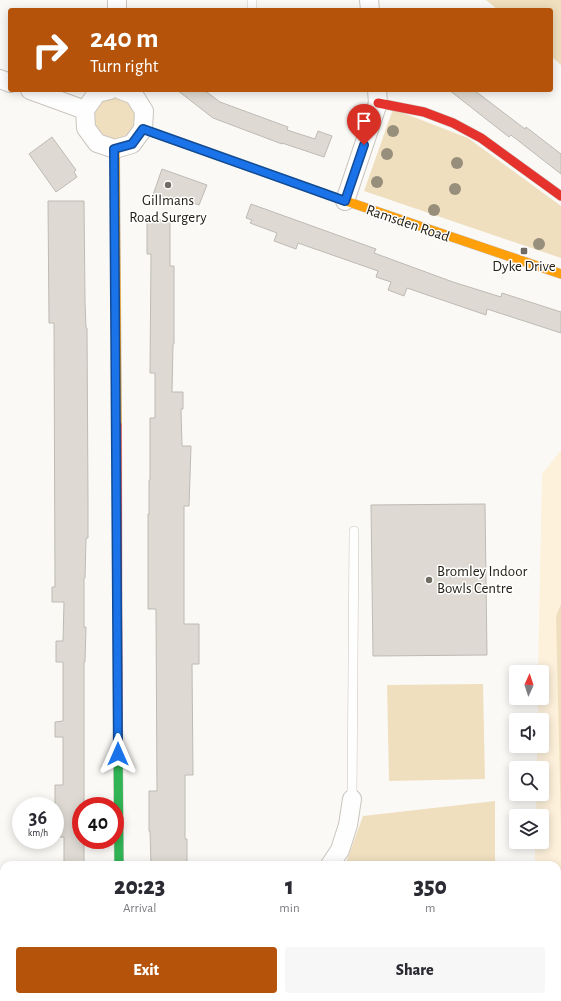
<!DOCTYPE html>
<html lang="en">
<head>
<meta charset="utf-8">
<style>
  :root { --surface:#fff; --page:#f7f7f7; --text:#2b2b33; --muted:#7c7c81; --accent:#b45309 }
  body { margin:0; font-family:"Alegreya Sans",sans-serif; background:var(--page); color:var(--text); height:100vh; display:flex; flex-direction:column; font-size:15px; white-space:nowrap }
  * { box-sizing:border-box; margin:0 }
  p { font-size:13px; color:var(--muted) }
  .icon { flex:none; width:22px; height:22px; fill:none; stroke:currentColor; stroke-width:2; stroke-linecap:round; stroke-linejoin:round }
  .map { position:relative; flex:1; overflow:hidden }
  .sheet { position:absolute; left:0px; top:861px; width:561px; height:140px; display:flex; flex-direction:column; background:var(--surface); border-radius:12px 12px 0 0; box-shadow:0 2px 10px #0003 }
  .sheet>* { flex:none }
  .top-card { position:absolute; left:8px; top:8px; width:545px; height:84px; border-radius:4px; box-shadow:0 2px 10px #0003; background:#b45309; color:#fff; overflow:hidden }
  .needle { width:26px; rotate:3deg }
  .controls { position:absolute; left:509px; top:665px; display:grid; gap:8px }
  .controls a { display:grid; place-items:center; width:40px; height:40px; border-radius:4px; background:var(--surface); box-shadow:0 2px 10px #0003; font-size:20px }
  .speed { position:absolute; left:12px; top:797px; display:flex; gap:8px; font-size:20px; font-weight:700; text-align:center }
  .speed>* { display:grid; place-content:center; width:52px; height:52px; border-radius:50%; background:var(--surface); box-shadow:0 2px 10px #0003; line-height:1 }
  .speed small { font-size:10px; font-weight:400 }
  .speed .limit { border:6px solid #d22; background:#fff; color:#111 }
  .pin { position:absolute; display:grid; place-items:center; width:34px; height:34px; color:#fff; margin:-41px -17px; border-radius:50% 50% 50% 0; rotate:-45deg; box-shadow:0 0 4px #0007 }
  .pin .icon { rotate:45deg }
  .me { position:absolute; width:44px; margin:-22px; rotate:0deg; stroke-linejoin:round; filter:drop-shadow(0 0 3px #0008) }
  .turn { display:flex; align-items:center; gap:14px; height:84px; padding:0 16px; font-size:18px }
  .turn .icon { width:52px; height:52px; stroke-width:2.5 }
  .turn b { display:block; font-size:28px; line-height:34px }
  .eta { display:flex; justify-content:space-evenly; align-items:center; height:68px; text-align:center }
  .eta b { font-size:24px; font-weight:800; line-height:28px }
  .button { display:flex; gap:8px; margin-top:auto; padding:8px 16px }
  .button a { flex:1; height:46px; border-radius:4px; background:var(--accent); color:#fff; font-size:16px; font-weight:800; line-height:46px; text-align:center }
  .button a+a { background:var(--page); color:var(--text) }
  .map>svg:first-child { display:block }
</style>
</head>
<body>
<div class="map">
<svg width="561" height="1001" viewBox="0 0 561 1001">
  <rect width="100%" height="100%" fill="#fbf9f6"/>
  <path fill="#fdf1db" d="M561 450V1001H532V997H557V865H535V842H542V816H536V794H542V768H537V746H542V720H538V698H542V672H538L542 474Z"/>
  <g fill="#efdfbe">
    <path d="M486 0H561V65L551 56V10H498Z"/>
    <path d="M109 97 125 99 136 114 133 130 120 140 103 138 92 124 94 108Z"/>
    <path d="M393 109 468 138 561 206V258L364 191Z"/>
    <path d="M561 604V826L556 616Z"/>
    <path d="M483 684 485 779 389 781 387 685Z"/>
    <path d="M495 801V865H345L363 816Z"/>
    <path d="M138 997H291L293 1001H139Z"/>
  </g>
  <g fill="#dedad3" stroke="#bebab4">
    <path d="M177 90H204L220 102 288 127 287 130 315 139 318 131 332 136 324 157 282 143V144L213 118Z"/>
    <path d="M449 90H474L525 129 526 127 561 154V174L511 135 509 137Z"/>
    <path d="M52 137 76 170 74 172 77 177 56 192 29 154Z"/>
    <path d="M162 169 207 185 199 205 175 197 174 202 153 195Z"/>
    <path d="M48 201H84L85 301 86 328H87L88 502V538H86L85 578H84V627H86L85 662H84V806H81V840H84V865H64V837H55V785H63V737H55V722L63 721V662H56V641H63L64 602H52V587H55L54 323H49Z"/>
    <path d="M251 204 376 249 374 253 453 282 501 297 502 293 561 312V333L487 309 486 315 407 288 404 296 388 290 391 282 376 277 378 271 298 243 296 249 274 241 277 233 250 223 252 220 246 218Z"/>
    <path d="M147 220H170V266H174V344H173L172 392H183V409H181L182 446H191L189 506H184V624H199V664H192L193 775H185V839H187V865H151L150 831H149V791H157L156 609H148V514L149 515V480H150V418H155V373H150L151 254H147Z"/>
    <path d="M485 504 487 655 373 656 371 505Z"/>
  </g>
  <g fill="none" stroke-linecap="round" stroke-linejoin="round">
    <defs>
      <g id="lane">
        <path d="M252 0V10"/>
        <path d="M352 799 354 531"/>
      </g>
      <g id="street">
        <path d="M117 0V10"/>
        <path d="M369 0 370 10"/>
        <path d="M0 79 10 83"/>
        <path d="M30 90 85 110"/>
        <path d="M110 90 97 93 85 110 86 128 97 143 115 149 132 144 143 129 144 111 134 95 121 90"/>
        <path d="M345 201 378 103 377 90"/>
        <path d="M330 865 340 850 348 825 352 799"/>
        <path d="M122 997V1001"/>
        <path d="M313 997 316 1001"/>
        <path d="M440 997V1001"/>
        <path d="M364 1001 371 997"/>
      </g>
      <g id="fast">
        <path d="M143 129 340 199"/>
        <path d="M118 743 119 865"/>
      </g>
      <g id="slow">
        <path d="M115 149 117 425"/>
        <path d="M340 199 561 274"/>
      </g>
      <g id="jam">
        <path d="M378 103 424 112 453 123 481 138 561 196"/>
        <path d="M117 425 118 743"/>
      </g>
    </defs>
    <use href="#lane" stroke="#cac5be" stroke-width="10"/>
    <use href="#street" stroke="#cac5be" stroke-width="20"/>
    <use href="#fast" stroke="#cac5be" stroke-width="10"/>
    <use href="#slow" stroke="#cac5be" stroke-width="10"/>
    <use href="#jam" stroke="#cac5be" stroke-width="10"/>
    <use href="#lane" stroke="#fefefe" stroke-width="9"/>
    <use href="#street" stroke="#fefefe" stroke-width="18"/>
    <use href="#fast" stroke="#30b455" stroke-width="9"/>
    <use href="#slow" stroke="#ff9f0a" stroke-width="9"/>
    <use href="#jam" stroke="#e5322d" stroke-width="9"/>
  </g>
  <g fill="#978e7c">
    <circle cx="393" cy="131" r="6"/>
    <circle cx="387" cy="154" r="6"/>
    <circle cx="457" cy="163" r="6"/>
    <circle cx="377" cy="182" r="6"/>
    <circle cx="455" cy="189" r="6"/>
    <circle cx="434" cy="210" r="6"/>
    <circle cx="539" cy="244" r="6"/>
  </g>
  <g fill="none" stroke-linecap="round" stroke-linejoin="round">
    <defs>
      <path id="route" d="M118 754 114 149 132 144 143 129 345 201 364 145"/>
    </defs>
    <use href="#route" stroke="#114b97" stroke-width="10"/>
    <use href="#route" stroke="#1a73e8" stroke-width="7"/>
  </g>
  <g fill="#716d64" stroke="#fff" stroke-width="1.5">
    <circle cx="168" cy="185" r="4"/>
    <rect x="520" y="247" width="8" height="8" rx="2"/>
    <circle cx="429" cy="580" r="4"/>
  </g>
  <g text-anchor="middle" stroke-width="3" stroke-linejoin="round" paint-order="stroke">
    <g font-size="15" fill="#262116" stroke="#fff">
      <text x="168" y="205">Gillmans<tspan x="168" dy="17">Road Surgery</tspan></text>
      <text x="524" y="271">Dyke Drive</text>
      <text x="437" y="576" text-anchor="start">Bromley Indoor<tspan x="437" dy="17">Bowls Centre</tspan></text>
    </g>
    <g font-size="15" fill="#262116" stroke="#fff">
      <text transform="translate(408 223) rotate(19)" y="5">Ramsden Road</text>
    </g>
  </g>
</svg>
<div class="controls">
<a><svg class="needle" viewBox="-14 -14 28 28"><path d="M0-13l5 13h-10z" fill="#e53935"/><path d="M0 13l5-13h-10z" fill="#7c7c81"/></svg></a>
<a><svg class="icon" aria-label="sound" viewBox="0 0 24 24"><path d="M4 9h4l5-4v14l-5-4H4zM17 9q2 3 0 6"/></svg></a>
<a><svg class="icon" aria-label="search" viewBox="0 0 24 24"><circle cx="10" cy="10" r="6"/><path d="M15 15l6 6"/></svg></a>
<a><svg class="icon" aria-label="layers" viewBox="0 0 24 24"><path d="M12 4l9 5-9 5-9-5zM3 14l9 5 9-5"/></svg></a>
</div>
<div class="speed"><div>36<small>km/h</small></div><div class="limit">40</div></div>
<div class="pin" style="left:364px;top:145px;background:#d93025"><svg class="icon" aria-label="arrive" viewBox="0 0 24 24"><path d="M6 21V4h12l-3 4 3 4H6"/></svg></div>
<svg class="me" style="left:118px;top:754px" viewBox="-20 -20 40 40"><path d="M0-17L14 15 0 8-14 15z" fill="#1a73e8" stroke="#fff" stroke-width="4"/></svg>
<div class="top-card">
<div class="turn"><svg class="icon" aria-label="right" viewBox="0 0 24 24"><path d="M7 20v-9h11M14 6l5 5-5 5"/></svg><div><b>240 m</b>Turn right</div></div>
</div>
<section class="sheet">
<div class="eta">
<div><b>20:23</b><p>Arrival</p></div>
<div><b>1</b><p>min</p></div>
<div><b>350</b><p>m</p></div>
</div>
<div class="button"><a>Exit</a><a>Share</a></div>
</section>
</div>
</body>
</html>
